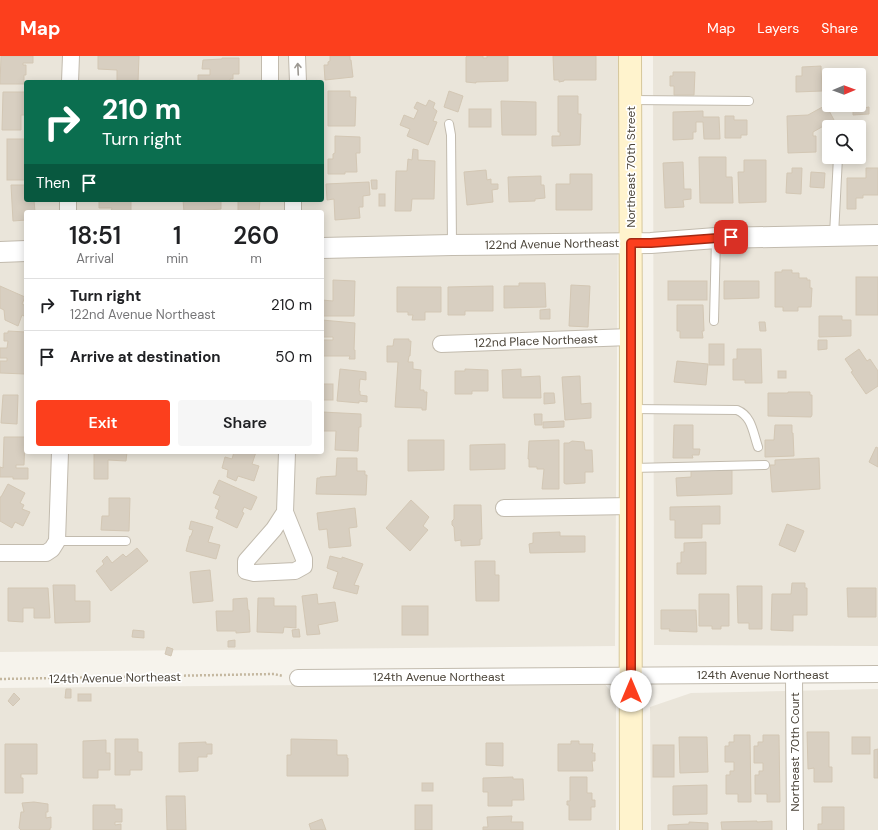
<!DOCTYPE html>
<html lang="en">
<head>
<meta charset="utf-8">
<style>
  :root { --surface:#fff; --page:#f6f6f6; --text:#202124; --muted:#757577; --line:#e0e0e0; --accent:#fc3f1d }
  body { margin:0; font-family:"DM Sans",sans-serif; background:var(--page); color:var(--text); height:100vh; display:flex; flex-direction:column; font-size:15px; white-space:nowrap }
  * { box-sizing:border-box; margin:0 }
  p { font-size:13px; color:var(--muted) }
  .icon { flex:none; width:22px; height:22px; fill:none; stroke:currentColor; stroke-width:2; stroke-linecap:round; stroke-linejoin:round }
  .map { position:relative; flex:1; overflow:hidden }
  .details { position:absolute; left:24px; top:154px; width:300px; height:244px; display:flex; flex-direction:column; background:var(--surface); border-radius:4px; box-shadow:0 2px 10px #0003 }
  .details>* { flex:none }
  .guide { position:absolute; left:24px; top:24px; width:300px; height:122px; border-radius:4px; box-shadow:0 2px 10px #0003; background:#0b6e4f; color:#fff; overflow:hidden }
  .needle { width:26px; rotate:89deg }
  .buttons { position:absolute; left:822px; top:12px; display:grid; gap:8px }
  .buttons a { display:grid; place-items:center; width:44px; height:44px; border-radius:4px; background:var(--surface); box-shadow:0 2px 10px #0003; font-size:20px }
  .pin { position:absolute; display:grid; place-items:center; width:34px; height:34px; color:#fff; margin:-17px; border-radius:8px; box-shadow:0 2px 6px #0006 }
  .me { position:absolute; width:44px; margin:-22px; rotate:0deg; stroke-linejoin:round; filter:drop-shadow(0 0 3px #0008) }
  .turn { display:flex; align-items:center; gap:14px; height:84px; padding:0 12px; font-size:18px }
  .turn .icon { width:52px; height:52px; stroke-width:2.5 }
  .turn b { display:block; font-size:28px; line-height:34px }
  .then { display:flex; align-items:center; height:38px; padding:0 12px; background:#0003; gap:8px; font-size:15px }
  .eta { display:flex; justify-content:space-evenly; align-items:center; height:68px; text-align:center }
  .eta b { font-size:24px; font-weight:600; line-height:28px }
  .action { display:flex; gap:8px; margin-top:auto; padding:8px 12px }
  .action a { flex:1; height:46px; border-radius:4px; background:var(--accent); color:#fff; font-size:16px; font-weight:600; line-height:46px; text-align:center }
  .action a+a { background:var(--page); color:var(--text) }
  ul { padding:0; list-style:none }
  li { display:flex; align-items:center; gap:12px; height:52px; padding:0 12px; border-top:1px solid var(--line) }
  li div { flex:1 }
  li b { display:block; font-size:15px }
  li em { font-style:normal }
  header { display:flex; align-items:center; gap:24px; box-sizing:border-box; height:56px; padding:0 20px; background:var(--accent); color:#fff }
  header strong { font-size:19px }
  nav { display:flex; gap:22px; margin-inline-start:auto; font-size:14px }
  .map>svg:first-child { display:block }
</style>
</head>
<body>
<header>
<strong>Map</strong>
<nav><a>Map</a><a>Layers</a><a>Share</a></nav>
</header>
<div class="map">
<svg width="878" height="774" viewBox="0 0 878 774">
  <rect width="100%" height="100%" fill="#f6f3ec"/>
  <g fill="#eae5da" fill-rule="evenodd">
    <path d="M0 0H619L615 590 0 596ZM26 26H322V144H26ZM26 156H322V396H26Z"/>
    <path d="M653 0H878V590L654 589ZM829 19H859V49H829ZM829 71H859V101H829Z"/>
    <path d="M603 626 616 641V774H0V632Z"/>
    <path d="M878 633V774H651L650 651 691 637Z"/>
  </g>
  <g fill="#d8cfc1" stroke="#d3c7b4">
    <path d="M1 0H33V7H23V9H26V19H24V28H0Z"/>
    <path d="M98 0H139L138 26H117V14L98 13Z"/>
    <path d="M330 0H350V4H351L353 21 325 24 324 9H328V6L330 5Z"/>
    <path d="M467 0H483V2H487V0H508V25L476 26V27L466 26V1Z"/>
    <path d="M553 0H596V24H564V25L559 26V24H554Z"/>
    <path d="M222 2H239V18H233V23H230V26H198V19H210V13H202L203 4 222 3Z"/>
    <path d="M821 10 822 35 796 36V20H802V11Z"/>
    <path d="M673 16H695L694 39H674V30H670V20H673Z"/>
    <path d="M328 35H350V41H356L355 70H328Z"/>
    <path d="M449 35 463 40 458 56 444 51Z"/>
    <path d="M3 36H26V59H21V74H2Z"/>
    <path d="M859 39H860L861 47H862L863 52 869 51V58L853 59V49H859Z"/>
    <path d="M558 40H578V58H581L580 89 552 90V80H560V76H558Z"/>
    <path d="M429 44 435 47 433 52 437 55 433 65 437 66 428 89 407 80 410 73 400 69 404 59 414 63 418 54 414 52 417 46 426 50Z"/>
    <path d="M501 45 536 46V79H502Z"/>
    <path d="M826 49 834 64 813 76V80H816V96L788 97 787 60 808 59Z"/>
    <rect x="469" y="53" width="22" height="18"/>
    <path d="M703 55V61H719L720 83H704L703 66H696V76H693V83L673 84V56Z"/>
    <path d="M725 60H734V64H747V79H741V82H725Z"/>
    <path d="M335 80 360 81V97H356L357 116H345V118H328V103H333V98L335 97Z"/>
    <rect x="7" y="83" width="19" height="41"/>
    <path d="M413 93 418 94V104L435 105 434 143H412L411 155H395L396 115H407L408 103 412 104Z"/>
    <path d="M699 101H726V121H732L733 147H700Z"/>
    <path d="M744 104H766V146L739 147 738 116H744Z"/>
    <path d="M683 106 684 133H691V143L683 144 684 151 665 152 663 107Z"/>
    <path d="M792 112H802L801 138 786 137 787 117H792Z"/>
    <path d="M866 112H878V139H863V142H856V153H847V122H866Z"/>
    <path d="M486 114 487 124 491 123V128H498V133L492 134 493 146 467 149 464 116Z"/>
    <path d="M811 116 825 117 824 132 810 131Z"/>
    <path d="M570 118H592V154H556V128H570Z"/>
    <path d="M541 120V129H544L545 142 535 143V145L509 146 508 121Z"/>
    <path d="M371 124H377V133H372Z"/>
    <path d="M369 126 370 139 363 140V151H359L360 162 335 164 334 143 327 144 326 128Z"/>
    <path d="M11 129H26V144H34L35 156H26V164L13 165Z"/>
    <rect x="379" y="138" width="6" height="12"/>
    <path d="M99 144H131V156H111L112 152H99Z"/>
    <path d="M183 144H221V153L184 156Z"/>
    <path d="M238 144H260L259 156H238Z"/>
    <path d="M782 214H792V217H799V222H807V224H810V232H812L811 251H798V255H783V251H775V216H782Z"/>
    <rect x="856" y="221" width="22" height="38"/>
    <path d="M333 224 355 225 354 260H322V244L333 245Z"/>
    <rect x="668" y="225" width="39" height="19"/>
    <path d="M724 225H759V242L724 243Z"/>
    <path d="M519 227H545L546 251 504 252V230H519Z"/>
    <path d="M571 229 590 230 588 271 569 270Z"/>
    <path d="M0 230 25 241 22 248 26 250V255L24 260 22 259 18 270 5 264 4 254 0 252Z"/>
    <path d="M493 230V255H465V259H448V231Z"/>
    <path d="M397 231H441V256H425V264H412L413 259H408V256H397Z"/>
    <path d="M677 249H703L704 275H702L703 282H680V275H677Z"/>
    <path d="M550 253V263H540V254Z"/>
    <path d="M819 260H842V264H851V280L819 281Z"/>
    <path d="M322 264 355 267 354 294H355V303H349L350 300H322L323 284H333V281H322Z"/>
    <path d="M759 266H765L766 275H760Z"/>
    <path d="M8 275 26 276 25 318 0 317V305H7V302H0V292H7L8 285H4V277H8Z"/>
    <path d="M394 283H409V285H411L410 300H409L408 306H413V313L421 314 420 334H424V336H427L426 354H422V352L395 351 398 306H387V290H393Z"/>
    <path d="M818 284H827V293L818 294Z"/>
    <rect x="709" y="288" width="15" height="21"/>
    <path d="M737 293H761L762 327H745V324H733V303H737Z"/>
    <path d="M859 293 867 305 870 303 878 315V330L866 338 851 316 853 315 845 303Z"/>
    <path d="M677 305 708 308 706 329 674 326Z"/>
    <path d="M340 313 366 316V324L360 323 359 335H360V339L367 340V346L359 345V347L337 345Z"/>
    <path d="M465 313 488 314V335H472V338H455V315H465Z"/>
    <path d="M521 313V321L540 320 541 342H503L502 314Z"/>
    <rect x="778" y="315" width="8" height="7"/>
    <path d="M580 320 581 348 591 347V362L565 364 562 321Z"/>
    <rect x="322" y="328" width="11" height="16"/>
    <path d="M788 336H810V339H812V359L811 361 768 360V337H788Z"/>
    <path d="M544 337H554L555 347 544 348Z"/>
    <path d="M3 339H18L17 368 1 367Z"/>
    <path d="M322 356 361 358V371H359L358 395 335 394 336 375H322Z"/>
    <path d="M534 358H542V369H535Z"/>
    <path d="M564 365V371L543 372V366Z"/>
    <path d="M674 369H693V393H700L699 399H692L693 402H673Z"/>
    <path d="M775 369H792V377H793L794 400 765 401V384H774Z"/>
    <path d="M4 381H25L24 409H16V412H28V423H13V421H0V411L3 412Z"/>
    <path d="M408 384H444V414L408 415Z"/>
    <path d="M559 384V433H542L544 413H537V411H529V403H528L529 385Z"/>
    <path d="M572 385 584 386 585 394H592L593 416H585V427L566 428 564 427V387H569Z"/>
    <path d="M505 388V413L470 414V389Z"/>
    <path d="M876 391 878 392V411L869 406Z"/>
    <path d="M94 396H127L126 405 108 404V423H94Z"/>
    <path d="M234 396H256L252 408 259 410 254 425 238 420 236 425 227 421 228 414 222 412 225 401 232 403Z"/>
    <path d="M337 402H357V415H365V419H367L366 439 316 438 317 422H320V421L336 420Z"/>
    <path d="M819 402 820 433 772 436 770 409H775V404Z"/>
    <path d="M732 414V438L677 440 676 422 691 421V415Z"/>
    <path d="M219 424 257 441 251 454 244 451 242 456 244 457 237 472 216 462 219 454 215 452 220 440 213 437Z"/>
    <path d="M8 428 25 437 20 447 24 449 22 453 30 456 23 470 15 466 12 472 0 465V441H1Z"/>
    <path d="M109 442H130L129 475 101 474 102 460H109Z"/>
    <path d="M411 444 429 461 423 470 428 474 410 495 386 472Z"/>
    <path d="M454 449H481L482 483H480V489L461 490V484L455 485 454 471 452 469V465L454 463Z"/>
    <path d="M720 450V468H702V482H675V464H670V451Z"/>
    <path d="M355 452 357 471 349 472 351 490 329 492 327 473 319 474 317 457Z"/>
    <path d="M191 465 213 471 208 486 220 489 216 503 186 495 190 480H191L193 474 189 473Z"/>
    <path d="M787 468 804 475 795 496 779 489Z"/>
    <path d="M560 476V480H585V496L530 497 529 488 533 487V477Z"/>
    <path d="M706 486V518H677V507H681V496H684V487Z"/>
    <path d="M137 492 148 505 111 535 96 515 104 508 102 505 107 500 112 507 123 498 126 501Z"/>
    <path d="M330 500 342 503V501L363 508 354 529 359 530 357 538 333 532 338 516 327 512Z"/>
    <path d="M475 505H495V519H499V545H476Z"/>
    <path d="M210 514 213 545 193 547 190 516Z"/>
    <path d="M792 527H805V532H807V559H793V575L771 574 772 538H791Z"/>
    <path d="M53 529H75V545H90V566L55 567Z"/>
    <path d="M737 530H762V573H749V567H738Z"/>
    <path d="M8 532H48L50 562H34V552H23V566L8 565Z"/>
    <path d="M847 532H876V561H848Z"/>
    <path d="M317 538 318 548 335 546 338 565 318 569 320 578 307 579 302 540Z"/>
    <path d="M699 538H729V570H721V573H712V570H699Z"/>
    <path d="M247 542 248 554H249L250 576 236 577V575H217L216 555H233V543Z"/>
    <path d="M258 542H274V550H296V572L284 571 283 577 257 576Z"/>
    <rect x="402" y="550" width="26" height="29"/>
    <path d="M661 554H696L697 576 669 575 670 573H661Z"/>
    <path d="M299 573 300 581H293L292 574Z"/>
    <path d="M133 574 144 575V582L132 581Z"/>
    <path d="M235 584V591H228V585Z"/>
    <path d="M167 591 173 593 171 600 165 598Z"/>
    <path d="M66 633H71V642H65Z"/>
    <path d="M14 637 20 643 13 650 8 645Z"/>
    <rect x="78" y="638" width="13" height="7"/>
    <path d="M807 676H829V711H832V726H814V712L808 713Z"/>
    <path d="M734 679H750L751 746H738V738H726V719H730V715H734V706H725V690H729V686H734Z"/>
    <path d="M763 679H779L780 746H767V738H755V719H759V715H763V707H754V690H758V686H763Z"/>
    <path d="M679 681H707L708 716 680 717Z"/>
    <rect x="852" y="681" width="18" height="17"/>
    <path d="M115 683H138V696H142V714H130V719H115Z"/>
    <path d="M291 683 337 684V699H347V702H348V720H287V699H291Z"/>
    <path d="M106 684V697H110V714H98V722H83V685Z"/>
    <path d="M571 685H579V688H593L592 697H595V705H592L593 715H558V688H571Z"/>
    <path d="M206 686V688H212V698H207V701H198V715L179 716V687Z"/>
    <path d="M486 687H503V710L486 709Z"/>
    <path d="M5 688H37V718H21V722H23V737H5Z"/>
    <rect x="653" y="689" width="21" height="32"/>
    <path d="M878 693V722H874V694Z"/>
    <path d="M513 721V723H523L524 744H512V750H488V736H483V722Z"/>
    <path d="M570 721H587V737H592V744H595V751H591V764H569V749H567V745H570Z"/>
    <rect x="422" y="727" width="11" height="8"/>
    <path d="M707 729V758L673 759V730Z"/>
    <path d="M166 740H185L186 774H167Z"/>
    <path d="M34 746 48 748V756H46V762L51 761V772H50V774H21L19 772 21 756H24L22 747Z"/>
    <path d="M93 749H115V753H122V766H115V769L121 768V774H93Z"/>
    <rect x="415" y="749" width="17" height="25"/>
    <path d="M822 751H844V774H818V768H822Z"/>
    <path d="M512 760 511 766H523V774H483V771H488L487 761Z"/>
    <path d="M322 763 326 774H311L309 768Z"/>
    <path d="M757 765V766L772 765V774H722L721 766Z"/>
    <path d="M689 766 708 767V774H668V769L689 768Z"/>
  </g>
  <g fill="none" stroke-linecap="round" stroke-linejoin="round">
    <defs>
      <g id="service">
        <path d="M631 44 749 45"/>
        <path d="M449 68 451 79 452 188"/>
        <path d="M834 179 838 101"/>
        <path d="M714 265 716 182"/>
        <path d="M632 353 737 354C752 360 753 377 758 391"/>
        <path d="M632 412 765 409"/>
        <path d="M57 485H126"/>
      </g>
      <g id="minor">
        <path d="M297 0 298 26"/>
        <path d="M70 26 71 0"/>
        <path d="M270 26V0"/>
        <path d="M293 144V156"/>
        <path d="M68 156V144"/>
        <path d="M441 288 630 281"/>
        <path d="M504 452 632 450"/>
        <path d="M285 456 274 473 246 505V515L254 517 295 515 304 510V503L285 456 287 396"/>
        <path d="M0 497H46L52 493 57 485 60 396"/>
        <path d="M794 619 795 774"/>
        <path d="M298 622 878 618"/>
      </g>
      <g id="tertiary">
        <path d="M322 192 452 189 651 187 716 182 878 179"/>
        <path d="M0 196 26 195"/>
      </g>
      <path id="secondary" d="M630 0C632 258 630 516 631 774"/>
    </defs>
    <use href="#service" stroke="#c2bbae" stroke-width="10"/>
    <use href="#minor" stroke="#c2bbae" stroke-width="18"/>
    <use href="#tertiary" stroke="#c2bbae" stroke-width="22"/>
    <use href="#secondary" stroke="#d6c79b" stroke-width="24"/>
    <path stroke="#c4b79f" stroke-width="2.5" stroke-dasharray="2 2" stroke-linecap="butt" d="M0 623 274 618 283 620"/>
    <use href="#service" stroke="#fff" stroke-width="8"/>
    <use href="#minor" stroke="#fff" stroke-width="16"/>
    <use href="#tertiary" stroke="#fff" stroke-width="20"/>
    <use href="#secondary" stroke="#fff3cd" stroke-width="22"/>
  </g>
  <defs><path id="oneway-shaft" d="M-6 0H5M1.5-3L5.5 0L1.5 3" fill="none" stroke-width="1.6" stroke-linecap="round" stroke-linejoin="round"/></defs>
  <use stroke="#9c9892" href="#oneway-shaft" transform="translate(298 13) rotate(-93)"/>
  <g fill="none" stroke-linecap="round" stroke-linejoin="round">
    <defs>
      <path id="route" d="M631 635V187H651L731 181"/>
    </defs>
    <use href="#route" stroke="#a42913" stroke-width="10"/>
    <use href="#route" stroke="#fc3f1d" stroke-width="7"/>
  </g>
  <g text-anchor="middle" stroke-width="3.5" stroke-linejoin="round" paint-order="stroke">
    <g font-size="12" fill="#4b4439" stroke="#fff">
      <text transform="translate(631 111) rotate(-90)" y="4">Northeast 70th Street</text>
      <text transform="translate(552 188) rotate(-1)" y="4">122nd Avenue Northeast</text>
      <text transform="translate(536 285) rotate(-2)" y="4">122nd Place Northeast</text>
      <text x="763" y="623">124th Avenue Northeast</text>
      <text x="439" y="625">124th Avenue Northeast</text>
      <text transform="translate(115 622) rotate(-1)" y="4">124th Avenue Northeast</text>
      <text transform="translate(795 696) rotate(-90)" y="4">Northeast 70th Court</text>
    </g>
  </g>
</svg>
<div class="buttons">
<a><svg class="needle" viewBox="-14 -14 28 28"><path d="M0-13l5 13h-10z" fill="#e53935"/><path d="M0 13l5-13h-10z" fill="#757577"/></svg></a>
<a><svg class="icon" aria-label="search" viewBox="0 0 24 24"><circle cx="10" cy="10" r="6"/><path d="M15 15l6 6"/></svg></a>
</div>
<div class="pin" style="left:731px;top:181px;background:#d93025"><svg class="icon" aria-label="arrive" viewBox="0 0 24 24"><path d="M6 21V4h12l-3 4 3 4H6"/></svg></div>
<svg class="me" style="left:631px;top:635px" viewBox="-20 -20 40 40"><circle r="19" fill="#fff"/><path d="M0-13L10 11 0 6-10 11z" fill="#fc3f1d"/></svg>
<div class="guide">
<div class="turn"><svg class="icon" aria-label="right" viewBox="0 0 24 24"><path d="M7 20v-9h11M14 6l5 5-5 5"/></svg><div><b>210 m</b>Turn right</div></div>
<div class="then">Then<svg class="icon" aria-label="arrive" viewBox="0 0 24 24"><path d="M6 21V4h12l-3 4 3 4H6"/></svg></div>
</div>
<section class="details">
<div class="eta">
<div><b>18:51</b><p>Arrival</p></div>
<div><b>1</b><p>min</p></div>
<div><b>260</b><p>m</p></div>
</div>
<ul>
<li><svg class="icon" aria-label="right" viewBox="0 0 24 24"><path d="M7 20v-9h11M14 6l5 5-5 5"/></svg><div><b>Turn right</b><p>122nd Avenue Northeast</p></div><em>210 m</em></li>
<li><svg class="icon" aria-label="arrive" viewBox="0 0 24 24"><path d="M6 21V4h12l-3 4 3 4H6"/></svg><div><b>Arrive at destination</b></div><em>50 m</em></li>
</ul>
<div class="action"><a>Exit</a><a>Share</a></div>
</section>
</div>
</body>
</html>
